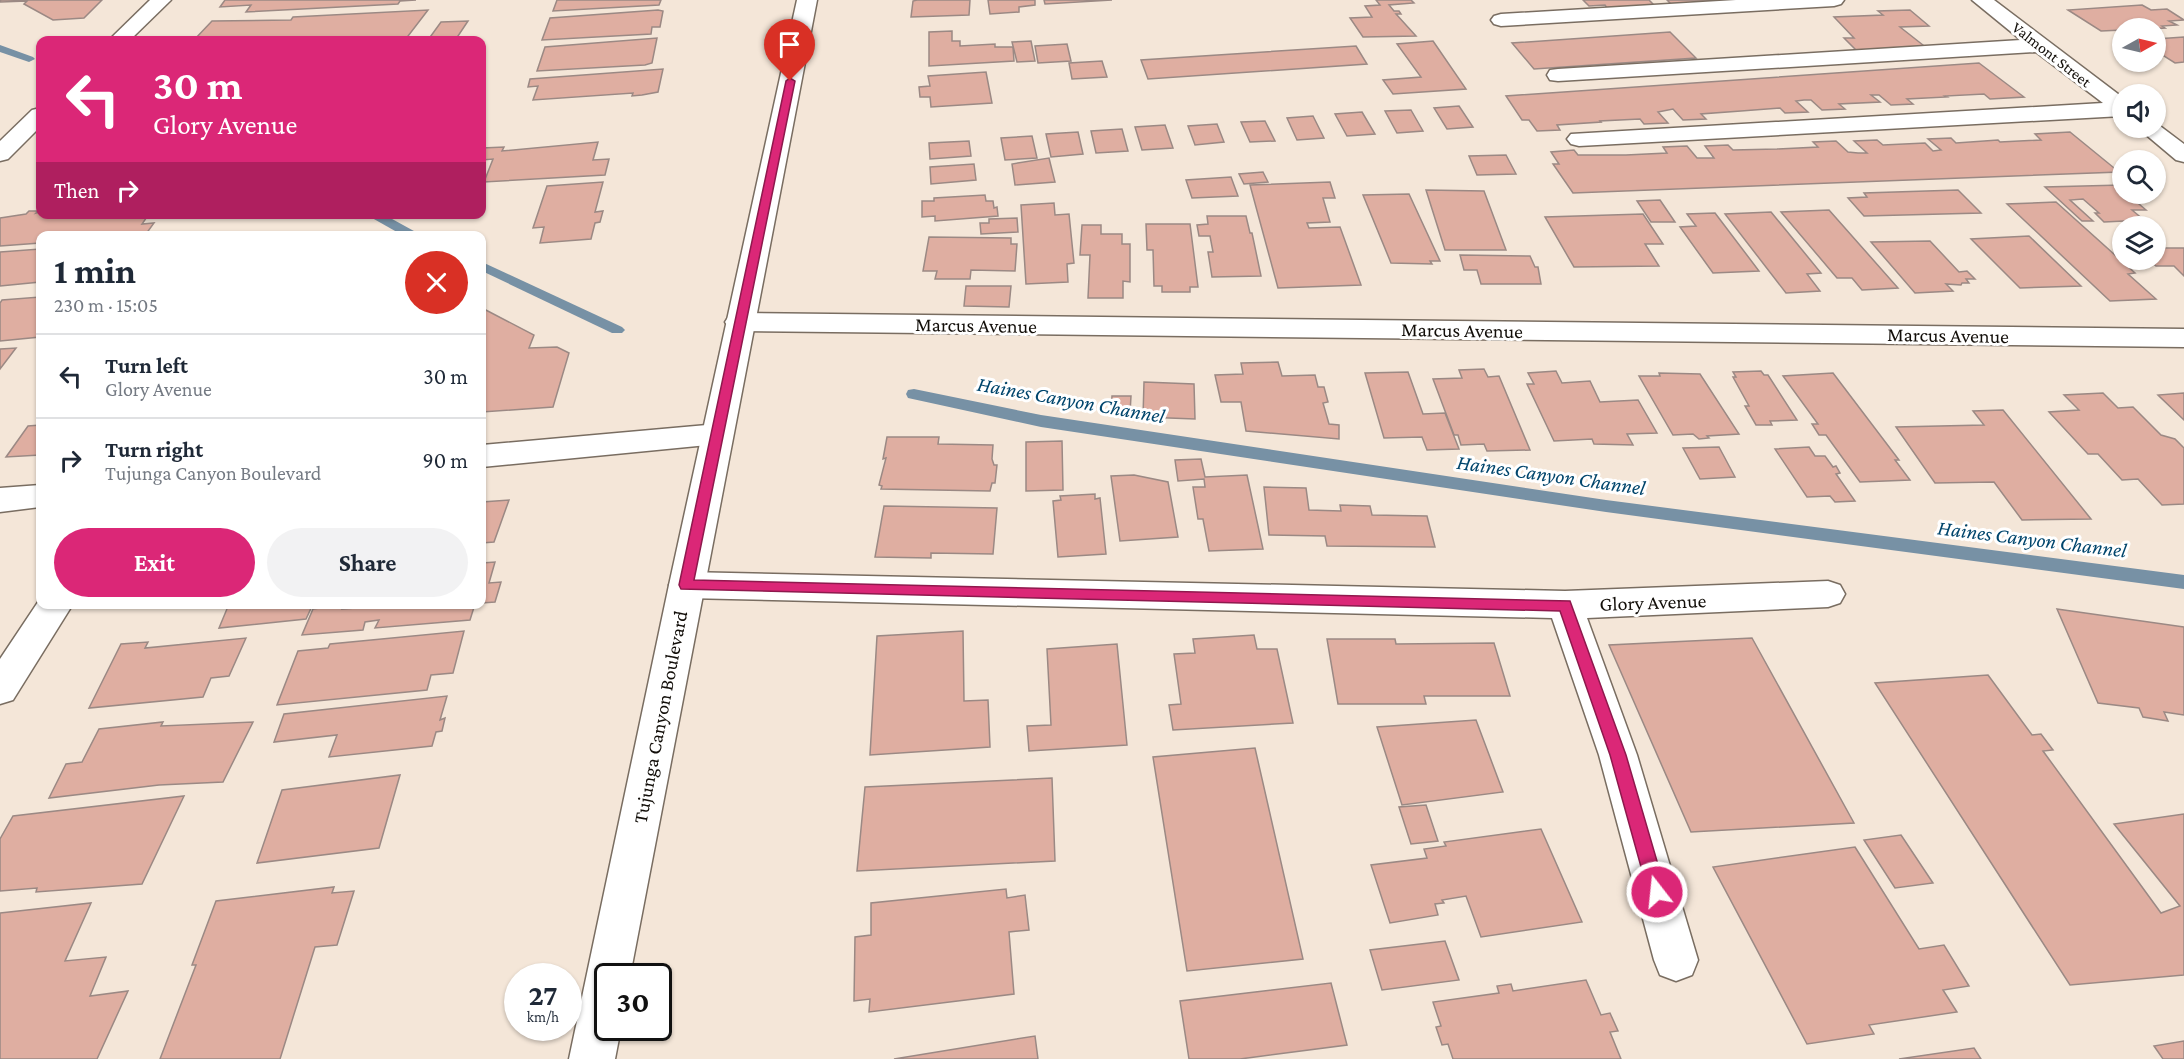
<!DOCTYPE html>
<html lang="en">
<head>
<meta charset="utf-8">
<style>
  :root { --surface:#fff; --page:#f2f2f3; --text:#1f2937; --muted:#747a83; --line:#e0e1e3; --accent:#db2777 }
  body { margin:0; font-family:"Crimson Pro",serif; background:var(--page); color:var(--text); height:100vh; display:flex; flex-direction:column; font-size:22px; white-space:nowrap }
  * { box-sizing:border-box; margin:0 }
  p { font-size:20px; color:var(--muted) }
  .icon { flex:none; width:33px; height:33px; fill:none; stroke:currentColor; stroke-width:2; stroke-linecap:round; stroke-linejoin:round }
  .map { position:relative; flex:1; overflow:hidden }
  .drawer { position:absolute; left:36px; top:231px; width:450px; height:378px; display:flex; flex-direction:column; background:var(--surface); border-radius:12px; box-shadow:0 2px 4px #0004 }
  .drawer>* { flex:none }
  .banner { position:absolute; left:36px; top:36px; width:450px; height:183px; border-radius:12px; box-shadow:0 2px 4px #0004; background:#db2777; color:#fff; overflow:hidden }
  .needle { width:39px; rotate:82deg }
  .buttons { position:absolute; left:2112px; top:18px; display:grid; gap:12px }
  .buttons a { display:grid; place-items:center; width:54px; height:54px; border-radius:50%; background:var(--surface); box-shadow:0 2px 4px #0004; font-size:30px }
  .speed { position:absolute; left:504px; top:963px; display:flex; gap:12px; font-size:30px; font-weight:700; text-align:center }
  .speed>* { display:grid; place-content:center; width:78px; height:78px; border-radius:50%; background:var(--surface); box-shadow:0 2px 4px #0004; line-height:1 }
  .speed small { font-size:15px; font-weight:400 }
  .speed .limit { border:3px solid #111; border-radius:9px; background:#fff; color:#111 }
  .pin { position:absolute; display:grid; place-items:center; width:51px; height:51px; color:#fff; margin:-62px -26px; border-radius:50% 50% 50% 0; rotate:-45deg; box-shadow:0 0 6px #0007 }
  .pin .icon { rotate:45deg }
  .me { position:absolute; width:66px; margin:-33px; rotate:344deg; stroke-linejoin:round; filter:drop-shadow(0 0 4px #0008) }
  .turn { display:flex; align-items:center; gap:21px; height:126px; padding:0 18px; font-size:27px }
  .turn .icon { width:78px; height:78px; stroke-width:2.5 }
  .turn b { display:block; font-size:42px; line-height:51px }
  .then { display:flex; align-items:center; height:57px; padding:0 18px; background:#0003; gap:12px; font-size:22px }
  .round { display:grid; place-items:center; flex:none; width:63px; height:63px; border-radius:32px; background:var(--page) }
  .overview { display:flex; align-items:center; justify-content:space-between; height:102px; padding:0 18px }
  h1 { font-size:36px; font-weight:700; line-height:45px }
  .cta { display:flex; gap:12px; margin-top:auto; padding:12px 18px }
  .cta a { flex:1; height:69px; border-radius:36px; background:var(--accent); color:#fff; font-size:24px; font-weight:700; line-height:69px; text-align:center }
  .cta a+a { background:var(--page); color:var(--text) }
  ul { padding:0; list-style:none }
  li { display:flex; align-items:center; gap:18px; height:84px; padding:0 18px; border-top:2px solid var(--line) }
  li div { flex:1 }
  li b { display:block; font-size:22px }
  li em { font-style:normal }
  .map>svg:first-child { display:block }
</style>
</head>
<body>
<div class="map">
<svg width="2184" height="1059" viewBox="0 0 2184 1059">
  <rect width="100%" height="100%" fill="#f4e6d8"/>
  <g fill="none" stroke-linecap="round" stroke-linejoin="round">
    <g fill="#7791a5" fill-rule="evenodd">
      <path d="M0 45 33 57 35 59 29 62 0 52Z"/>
      <path d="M365 214H383L423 236H404Z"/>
      <path d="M482 262 622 327 625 330 622 333H612L482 271Z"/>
      <path d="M914 389 1041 415 1606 500 2184 575V589L1606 512 1041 427 908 398 906 394 908 390Z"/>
    </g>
  </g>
  <g fill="#dfaea1" stroke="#9b8984" stroke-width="1.5">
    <path d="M1 0H102L84 18 53 20 24 4 27 1 0 2Z"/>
    <path d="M225 0H416L400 1 398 4 246 12 251 5 220 7Z"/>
    <path d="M557 0H661L659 5 553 11Z"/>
    <path d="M917 0H970L969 15 911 17 913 1Z"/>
    <path d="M988 0H1035V5L1019 7V12L990 14Z"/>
    <path d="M1044 0H1112L1045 4Z"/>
    <path d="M1376 0H1411L1414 3 1389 5 1394 11H1399L1401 14H1396L1416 36 1363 37 1350 18 1372 17 1365 6 1380 5Z"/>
    <path d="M1583 0H1649L1654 5 1607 8 1605 5 1589 6Z"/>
    <path d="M1667 0H1716L1717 1 1671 4Z"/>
    <path d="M2142 5 2151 10 2167 9 2184 20 2169 21 2177 25 2162 26 2165 28 2101 31 2068 10Z"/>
    <path d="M428 10 405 40H194L212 21 291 20 293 17Z"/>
    <path d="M658 10 663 11 660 27H652L651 34 542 40 550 18Z"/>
    <path d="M1910 10 1929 26 1900 27 1928 49 1857 51 1844 38H1854L1834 17 1883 15 1878 11Z"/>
    <path d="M468 21 456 39 428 40 441 22Z"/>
    <path d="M952 31V41H960V46L995 44V47H1013L1014 61 929 66V32Z"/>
    <path d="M1670 32 1696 58 1534 69 1512 43Z"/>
    <path d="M2184 37V62L2175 63 2156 51 2162 49 2156 45V39Z"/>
    <path d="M657 38 652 63 645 65 537 71 545 47Z"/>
    <path d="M1031 41 1035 61 1017 62 1012 42Z"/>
    <path d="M1433 41 1466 89 1393 94 1383 80 1421 77 1397 44Z"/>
    <path d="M1067 44 1071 61 1038 63 1035 46Z"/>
    <path d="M1356 46 1367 64 1148 79 1141 60Z"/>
    <path d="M1102 61 1107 77 1072 79 1069 63Z"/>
    <path d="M1979 63 2024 97 1990 99 1984 94 1945 96 1947 97 1907 99 1913 104 1891 105 1879 95H1871L1880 102 1839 104 1845 109 1822 110 1811 100H1804L1796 101 1808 112 1785 113 1780 108 1741 111 1701 114 1706 119 1683 120 1673 109 1658 112 1668 123 1644 124 1640 119 1600 121 1601 122 1557 125 1560 130 1537 131 1529 120H1522L1506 96Z"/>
    <path d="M663 69 658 92 642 95 632 96 633 93 533 100 538 86 528 87 530 79Z"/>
    <path d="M986 72 992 103 931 107 930 97H920L919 87 930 86 928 76Z"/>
    <path d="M1459 106 1473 127 1447 129 1434 108Z"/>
    <path d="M1411 110 1423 131 1397 133 1385 111Z"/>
    <path d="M1362 112 1375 134 1347 136 1335 114Z"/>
    <path d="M1313 116 1324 138 1297 140 1287 118Z"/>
    <path d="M1265 121 1275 141 1250 142 1241 122Z"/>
    <path d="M1217 124 1224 142 1195 145 1188 126Z"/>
    <path d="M1165 125 1173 148 1142 150 1135 127Z"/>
    <path d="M1122 129 1128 151 1096 153 1091 131Z"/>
    <path d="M1078 132 1083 154 1051 157 1046 134Z"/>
    <path d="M2070 132 2119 172 1573 193 1553 164H1559L1551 152 1574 150 1578 155H1626L1667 153 1663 147 1687 146 1697 158H1714L1705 146 1728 145 1733 150 1777 149 1818 147 1813 142 1836 141 1848 152 1858 153H1867L1854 141 1877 140 1883 145 1925 143 1933 151 1941 150 1928 139 1951 138 1956 143 1998 140 2000 142 2041 140 2035 134Z"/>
    <path d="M1032 136 1037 158 1005 160 1001 138Z"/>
    <path d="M969 141 971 156 930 159 929 143Z"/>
    <path d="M598 142 593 160 609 159 605 175 484 182 493 159 482 160V148L504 147 502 151Z"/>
    <path d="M1506 155 1516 174 1477 175 1469 156Z"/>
    <path d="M1049 158 1055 182 1015 185 1012 164Z"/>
    <path d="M974 164 976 180 931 184 930 167Z"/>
    <path d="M1263 172 1268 182 1244 184 1239 174Z"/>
    <path d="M1231 177 1238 196 1192 198 1186 180Z"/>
    <path d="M603 182 595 212 603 211 600 222 595 223 591 239 540 243 544 227 533 228 547 186Z"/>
    <path d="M1330 182 1335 198H1323L1330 222 1307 223 1309 228 1340 227 1361 285 1278 288 1250 185Z"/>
    <path d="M2122 185V194H2141L2145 198H2132L2146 210H2132L2144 220 2104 222 2095 213H2099L2083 199 2070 200 2093 221H2082L2045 187Z"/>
    <path d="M1426 190 1484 191 1506 250H1445Z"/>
    <path d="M1958 190 1981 213 1864 216 1848 198 1867 197 1864 193Z"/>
    <path d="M1409 194 1440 261H1430L1432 264 1391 263 1363 195Z"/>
    <path d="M985 195 986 201H993L994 208 997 207 998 216 935 221V216L922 217V201H934V198Z"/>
    <path d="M1660 200 1675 222H1651L1637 201Z"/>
    <path d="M2056 202 2135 273 2128 274 2156 299 2110 301 2007 204Z"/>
    <path d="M1054 203 1055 215 1069 214 1074 263 1067 264 1068 282 1026 284 1021 205Z"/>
    <path d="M1829 210 1898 288 1862 290 1852 278H1837L1781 212Z"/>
    <path d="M29 211H38L36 213 40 212V214H149L142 224 154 223 146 234 40 236V243L0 246V218L26 214Z"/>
    <path d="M1771 212 1821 273 1807 274 1820 291 1786 293 1725 214Z"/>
    <path d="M1715 213 1759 271 1713 273 1680 227 1696 226 1687 214Z"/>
    <path d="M1643 214 1663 244H1645L1659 266 1574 267 1545 217Z"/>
    <path d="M1207 216H1246L1250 233H1252L1261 276 1212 277 1208 252H1213L1210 236H1199L1197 225 1208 224Z"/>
    <path d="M1017 218 1018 232 981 234 980 223H989V219Z"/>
    <path d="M1146 224H1190L1198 287H1190V292H1162V286H1154L1153 250H1147Z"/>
    <path d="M1082 225H1101V234H1122V244H1130V282L1123 281V298H1088L1090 255H1080Z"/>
    <path d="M2029 236 2081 286 2020 288 1971 239Z"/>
    <path d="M929 237 1011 238V244H1017L1015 271 971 270 970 279H935L937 271H923Z"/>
    <path d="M1930 241 1959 272 1967 271 1975 279H1966L1969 283H1962L1961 285 1946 284 1953 291 1915 293 1871 242Z"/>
    <path d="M2156 248H2184V276L2174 266H2156L2149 260H2156Z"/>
    <path d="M40 249V282L0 286V252Z"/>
    <path d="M1460 255 1530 256 1535 267H1538L1541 284H1481L1477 270H1464Z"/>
    <path d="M966 286H1011L1009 307 964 306Z"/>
    <path d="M40 297V337L0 341V303L2 300Z"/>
    <path d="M482 308 534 335 529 348 557 347 569 353 553 407 482 412Z"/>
    <path d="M16 348 0 369V349Z"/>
    <path d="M1278 362 1282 376 1315 375 1318 387H1324L1328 402 1323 403 1329 424 1339 425V439L1246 431 1241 402H1221L1215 375 1243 374 1241 363Z"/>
    <path d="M1484 369 1488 377 1499 376 1530 450 1487 451 1484 444 1461 445 1458 435H1454L1433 379 1462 378 1459 370Z"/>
    <path d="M1556 371 1562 383 1590 381 1600 402 1638 400 1657 433 1627 434 1633 445 1594 444 1592 439 1554 441 1527 384H1534L1528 373Z"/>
    <path d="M1761 371 1764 375H1768L1797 420 1770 421 1772 425H1756L1745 406H1749L1733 377H1736L1733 372Z"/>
    <path d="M1408 372 1423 414 1445 413 1459 449 1427 450 1422 437 1384 438 1365 373Z"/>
    <path d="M1659 373 1700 374 1739 434 1707 436 1709 438 1699 439 1693 434 1673 435 1639 376H1660Z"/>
    <path d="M1833 373 1899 460H1895L1910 480 1860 482 1826 435H1819L1812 424H1818L1783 376Z"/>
    <path d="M1144 382 1194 384 1195 419 1143 417Z"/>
    <path d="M2103 393 2118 408 2133 407 2161 435 2175 439 2184 448V504L2162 505 2138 479 2122 480 2098 454H2088L2049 412 2079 410 2064 395Z"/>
    <path d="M2184 393V420L2158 395Z"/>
    <path d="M1112 396H1131L1130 413 1111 412Z"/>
    <path d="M2003 410 2091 519 2022 520 1994 482 1935 483 1896 427 1984 425 1973 411Z"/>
    <path d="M40 425V455L6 457 28 426Z"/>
    <path d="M887 437H939L938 444 993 445 992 459 994 465H997L995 483H992L990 491 881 489 882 486 879 485 886 458 883 459Z"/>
    <path d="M1062 441 1063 490 1026 491V442Z"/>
    <path d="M1719 447 1735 477 1700 479 1683 448Z"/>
    <path d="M1809 447 1815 456H1825L1833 467 1836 466 1840 473 1836 474 1855 501 1835 502 1830 496 1807 497 1775 449Z"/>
    <path d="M1201 459 1205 477 1247 475 1263 549 1209 551 1203 519H1198L1193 487H1205L1204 479 1178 481 1175 460Z"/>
    <path d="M1134 475 1168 482 1178 537 1120 541 1111 476Z"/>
    <path d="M1264 487 1306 488 1309 510 1341 511 1340 505 1370 506 1372 515 1427 516 1435 547 1327 546 1325 536 1269 535Z"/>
    <path d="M1095 494V499L1100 498 1106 554 1058 557 1053 501 1061 500 1060 496Z"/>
    <path d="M509 500 494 542 482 543V502Z"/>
    <path d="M884 506 997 508 993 554 931 553V558L875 557Z"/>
    <path d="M495 562 489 583 501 582 495 602 482 603V563Z"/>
    <path d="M229 604H313L306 619 219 628Z"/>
    <path d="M320 604H344L342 609 357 608 352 607V604H475L470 620 375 628 379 620 365 622 363 630 302 635 313 609 319 608Z"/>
    <path d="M2057 609 2184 627V715L2164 712 2168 721 2143 717 2139 708 2098 703Z"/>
    <path d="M464 631 453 673 431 675 427 690 277 705 298 651 328 648 330 644Z"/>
    <path d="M963 631 964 701 988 700 990 747 870 755 877 636Z"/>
    <path d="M1254 635 1257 649H1277L1293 723 1173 730 1169 705 1181 704 1174 654 1195 653 1193 639Z"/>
    <path d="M246 638 229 676 211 678 203 697 89 708 121 644 148 642 145 648Z"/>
    <path d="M1752 638 1854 823 1691 832 1609 645Z"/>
    <path d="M1327 639H1395L1396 644 1494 643 1510 696H1424L1426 704H1338Z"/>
    <path d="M1117 644 1127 745 1029 751 1027 726 1051 725 1047 649Z"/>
    <path d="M1988 675 2032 735 2041 734 2053 750 2043 751 2161 913 2180 906 2114 824 2184 814V975L2070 985 1875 683Z"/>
    <path d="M447 696 440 720 445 718 442 731 436 732 432 746 329 757 337 735 274 742 284 714Z"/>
    <path d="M1476 720 1503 792 1402 805 1377 727Z"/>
    <path d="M163 722 161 726 253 722 223 782 159 785 49 798 66 764 82 762 99 729Z"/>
    <path d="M1255 748 1303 959 1187 971 1153 757Z"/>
    <path d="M400 775 379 848 257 863 282 790Z"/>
    <path d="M1052 778 1055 861 857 871 865 787Z"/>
    <path d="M184 796 142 884 36 892 37 888 0 891V839L13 816Z"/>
    <path d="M1426 805 1438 841 1411 844 1399 807Z"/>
    <path d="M1541 829 1582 922 1481 937 1466 896 1442 900 1444 903 1435 904 1438 915 1390 923 1371 865 1427 858 1424 849 1446 846 1444 842Z"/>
    <path d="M1901 835 1933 883 1895 888 1864 840Z"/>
    <path d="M1855 847 1919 949 1944 945 1969 986 1943 990 1957 1012 1869 1025 1874 1034 1807 1044 1713 867Z"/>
    <path d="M334 887 332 893 354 891 337 945 315 947 280 1059H160L196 965H192L216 901Z"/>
    <path d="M1006 889 1007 898 1025 895 1029 930 1009 932 1014 994 869 1012 870 999 854 1001 855 937 871 935V903Z"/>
    <path d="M91 903 65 961 106 957 90 996 128 991 97 1059H0V913Z"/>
    <path d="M1445 941 1459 980 1382 990 1370 950Z"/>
    <path d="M1586 980 1601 1015 1610 1013 1618 1031 1610 1032 1621 1059H1453L1448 1044 1442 1045 1436 1027 1441 1026 1433 1002 1499 993 1497 986 1511 984 1513 991Z"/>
    <path d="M1331 983 1347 1045 1240 1059H1189L1180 1001Z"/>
    <path d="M1035 1036 1038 1059H894Z"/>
    <path d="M2184 1041V1059H2163L2154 1046Z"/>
    <path d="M1974 1048 1981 1059H1899Z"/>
  </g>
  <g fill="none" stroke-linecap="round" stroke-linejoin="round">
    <defs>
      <g id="minor">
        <path d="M150 0H171L130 40H109Z"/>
        <path d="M1736 0H1844L1841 4 1834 6 1501 26 1494 24 1491 20 1494 16 1501 14Z"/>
        <path d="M1972 0H1994L2122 97V116L1579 146 1571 144 1567 139 1571 134 2103 103 2036 52 1558 81 1550 80 1547 75 1550 70 1558 69 2021 40Z"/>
        <path d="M40 108V127L8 159 0 161V141L32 110Z"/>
        <path d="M2156 123 2184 144V162L2176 160 2138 128H2156Z"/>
        <path d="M739 313 2184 329V347L739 331 729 328 725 322 729 316Z"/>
        <path d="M718 424 729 427 733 434 729 441 718 444 482 467V445Z"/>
        <path d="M40 485V507L0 512V488Z"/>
        <path d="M686 572 1565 591 1828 581 1840 585 1845 594 1840 603 1828 607 1587 618 1637 755 1698 960 1692 975 1676 981 1660 975 1654 960 1599 755 1552 618 686 598 674 594 669 585 674 576Z"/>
        <path d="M40 599V604H73L13 700 0 704V659Z"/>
      </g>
      <path id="major" d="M797 0H817L630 976H608V1028H621L615 1059H569L669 585Z"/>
    </defs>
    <use href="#minor" stroke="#796d61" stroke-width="3"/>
    <use href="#major" stroke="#796d61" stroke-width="3"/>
    <use href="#minor" fill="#fff" fill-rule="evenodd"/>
    <use href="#major" fill="#fff" fill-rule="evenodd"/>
  </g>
  <path fill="#db2777" stroke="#8e194d" stroke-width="1.5" d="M790 78 795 81 694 580 1570 601 1626 755 1666 892 1663 898 1657 900 1651 898 1648 892 1610 755 1560 611 681 589 679 585 786 81Z"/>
  <g text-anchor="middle" stroke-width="6" stroke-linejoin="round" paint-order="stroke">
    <g font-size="16" fill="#120e09" stroke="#fff">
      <text transform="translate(2052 54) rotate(38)" y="6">Valmont Street</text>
    </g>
    <g font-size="20" fill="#120e09" stroke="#fff">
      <text transform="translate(976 325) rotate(1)" y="7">Marcus Avenue</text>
      <text transform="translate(1462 330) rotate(1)" y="7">Marcus Avenue</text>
      <text transform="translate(1948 335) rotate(1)" y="7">Marcus Avenue</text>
      <text transform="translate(1653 602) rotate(-2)" y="7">Glory Avenue</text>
      <text transform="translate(660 717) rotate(-79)" y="7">Tujunga Canyon Boulevard</text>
    </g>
    <g font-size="21" font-style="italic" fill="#00456c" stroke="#fff">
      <text transform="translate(1071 400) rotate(10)" y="7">Haines Canyon Channel</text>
      <text transform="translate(1551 475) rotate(8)" y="7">Haines Canyon Channel</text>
      <text transform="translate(2032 539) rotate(7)" y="7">Haines Canyon Channel</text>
    </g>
  </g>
</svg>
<div class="buttons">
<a><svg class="needle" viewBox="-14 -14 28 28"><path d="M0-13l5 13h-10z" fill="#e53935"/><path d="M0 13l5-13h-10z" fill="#747a83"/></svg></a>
<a><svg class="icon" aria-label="sound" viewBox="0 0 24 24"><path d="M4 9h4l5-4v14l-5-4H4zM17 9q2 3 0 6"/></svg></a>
<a><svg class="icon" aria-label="search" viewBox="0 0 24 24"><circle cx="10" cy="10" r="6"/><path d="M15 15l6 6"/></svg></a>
<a><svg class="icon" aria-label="layers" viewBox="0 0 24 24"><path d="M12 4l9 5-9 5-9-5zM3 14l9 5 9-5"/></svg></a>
</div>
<div class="speed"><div>27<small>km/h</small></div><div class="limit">30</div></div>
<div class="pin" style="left:790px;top:81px;background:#d93025"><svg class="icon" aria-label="arrive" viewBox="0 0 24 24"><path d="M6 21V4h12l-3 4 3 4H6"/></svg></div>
<svg class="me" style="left:1657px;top:892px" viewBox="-20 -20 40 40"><circle r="17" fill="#db2777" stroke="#fff" stroke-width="3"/><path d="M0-11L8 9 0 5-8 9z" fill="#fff"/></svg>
<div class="banner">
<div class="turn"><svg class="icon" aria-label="left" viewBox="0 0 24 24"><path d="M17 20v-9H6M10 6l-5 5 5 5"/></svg><div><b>30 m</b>Glory Avenue</div></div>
<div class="then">Then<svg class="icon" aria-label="right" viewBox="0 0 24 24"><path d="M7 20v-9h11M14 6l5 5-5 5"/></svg></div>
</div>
<section class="drawer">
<div class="overview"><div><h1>1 min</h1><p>230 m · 15:05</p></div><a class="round" style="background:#d93025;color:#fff"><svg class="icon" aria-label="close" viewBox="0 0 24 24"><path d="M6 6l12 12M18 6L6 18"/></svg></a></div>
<ul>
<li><svg class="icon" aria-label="left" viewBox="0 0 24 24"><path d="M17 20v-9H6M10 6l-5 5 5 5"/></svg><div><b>Turn left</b><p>Glory Avenue</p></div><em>30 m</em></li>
<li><svg class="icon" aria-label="right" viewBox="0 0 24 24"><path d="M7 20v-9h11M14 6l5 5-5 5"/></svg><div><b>Turn right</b><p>Tujunga Canyon Boulevard</p></div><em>90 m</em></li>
</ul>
<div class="cta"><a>Exit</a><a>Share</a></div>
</section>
</div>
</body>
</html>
